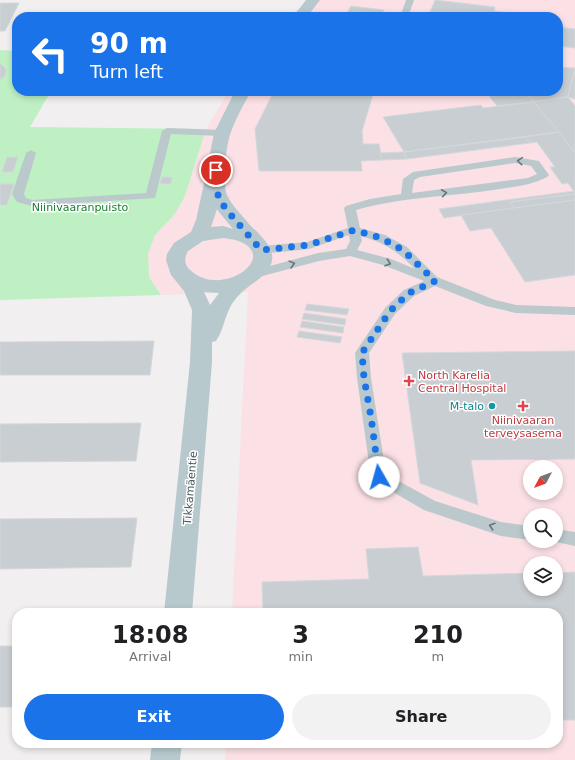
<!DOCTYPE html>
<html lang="en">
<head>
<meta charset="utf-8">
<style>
  :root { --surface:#fff; --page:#f2f2f2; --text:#202124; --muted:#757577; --accent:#1a73e8 }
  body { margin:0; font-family:"DejaVu Sans",sans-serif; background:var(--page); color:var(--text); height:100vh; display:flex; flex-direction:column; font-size:15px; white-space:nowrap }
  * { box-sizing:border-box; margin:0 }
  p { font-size:13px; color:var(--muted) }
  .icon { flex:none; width:22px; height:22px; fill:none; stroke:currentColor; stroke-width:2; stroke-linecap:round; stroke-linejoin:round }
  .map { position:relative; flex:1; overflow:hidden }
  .sheet { position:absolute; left:12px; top:608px; width:551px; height:140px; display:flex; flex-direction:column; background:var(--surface); border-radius:16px; box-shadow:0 2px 6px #0003 }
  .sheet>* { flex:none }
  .top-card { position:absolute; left:12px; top:12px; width:551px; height:84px; border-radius:16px; box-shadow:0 2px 6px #0003; background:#1a73e8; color:#fff; overflow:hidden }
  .needle { width:26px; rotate:229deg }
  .controls { position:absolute; left:523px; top:460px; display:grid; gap:8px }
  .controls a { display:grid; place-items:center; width:40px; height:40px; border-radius:50%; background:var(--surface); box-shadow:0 2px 6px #0003; font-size:20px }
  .pin { position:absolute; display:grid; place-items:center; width:34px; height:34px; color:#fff; margin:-17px; border:2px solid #fff; border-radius:50%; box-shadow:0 1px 4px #0007 }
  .me { position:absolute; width:44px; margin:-22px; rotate:353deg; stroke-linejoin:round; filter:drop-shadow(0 0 3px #0008) }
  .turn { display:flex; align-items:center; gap:14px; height:84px; padding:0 12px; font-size:18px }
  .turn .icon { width:52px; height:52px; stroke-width:2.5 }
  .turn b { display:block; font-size:28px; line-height:34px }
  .eta { display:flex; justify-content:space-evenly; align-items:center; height:68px; text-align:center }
  .eta b { font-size:24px; font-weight:700; line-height:28px }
  .action { display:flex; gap:8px; margin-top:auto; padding:8px 12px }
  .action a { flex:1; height:46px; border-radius:24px; background:var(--accent); color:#fff; font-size:16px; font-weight:700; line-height:46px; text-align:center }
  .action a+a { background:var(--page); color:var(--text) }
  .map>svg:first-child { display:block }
</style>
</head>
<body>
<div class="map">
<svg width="575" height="760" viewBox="0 0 575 760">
  <rect width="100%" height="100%" fill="#f2eff0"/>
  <path fill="#fbe0e5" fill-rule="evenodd" d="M310 0H575V760H225L226 743H558V613H232L248 292 161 295 149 277 148 254 155 235 175 214 185 196 206 129 229 91H558V17H288ZM530 467H556V493H530ZM530 515H556V541H530ZM530 563H556V589H530Z"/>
  <path fill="#bef0c3" d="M0 50 17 51V91H51L30 127 206 129 185 196 175 214 155 235 148 254 149 277 161 295 0 300Z"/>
  <g fill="#c9ced2" stroke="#d3d8db">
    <path d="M435 0 495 7 494 11 545 17H428Z"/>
    <path d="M0 3H19L5 31H0Z"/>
    <path d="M351 6 384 10 381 17H345Z"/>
    <path d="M558 27 575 29V48L558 46Z"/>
    <path d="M0 63 6 69 5 76 0 80Z"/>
    <path d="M558 67 575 68 568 97 534 102 525 91H558Z"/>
    <path d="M575 69V99L568 97Z"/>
    <path d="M274 91H374L362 131 363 144H379L382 160 361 161 362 171H259L255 129Z"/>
    <path d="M406 91H422L423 92 408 94Z"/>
    <path d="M485 91H525L534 102 497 106Z"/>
    <path d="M568 97 575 106V153L534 102Z"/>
    <path d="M534 102 559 132 404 152 383 117 481 105 483 108Z"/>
    <path d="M559 132 575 153V193L568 183 562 184 550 167H555L537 142 530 143 525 137Z"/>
    <path d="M525 137 530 143 407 159 404 152Z"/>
    <path d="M404 152 407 159 382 160 380 153Z"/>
    <path d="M7 157H18L13 172H2Z"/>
    <path d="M162 177H172L171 184H160Z"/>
    <path d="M0 184H14L7 205H0Z"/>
    <path d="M574 191 575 194 510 202 514 208 444 218 439 209Z"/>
    <path d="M575 194V200L514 208 510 202Z"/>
    <path d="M575 200V275L525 282 491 228 470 231 461 215Z"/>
    <path d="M307 304 349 309 347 315 305 310Z"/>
    <path d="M304 313 346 319 345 325 302 319Z"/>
    <path d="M302 321 344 327 343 333 300 327Z"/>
    <path d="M299 331 342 337 340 343 297 337Z"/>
    <path d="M154 341 150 375H0V342Z"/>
    <path d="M575 351V459L471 460 478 505 420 483 402 353Z"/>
    <path d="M141 423 136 461 0 462V424Z"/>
    <path d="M137 518 131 567 0 569V519Z"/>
    <path d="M418 547 423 576 530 573V589H556V573L575 572V720H558V613H263L262 582 369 579 366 549Z"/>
    <rect x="0" y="646" width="17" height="61"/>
  </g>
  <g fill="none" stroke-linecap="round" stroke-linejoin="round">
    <g fill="#bbc9cc" fill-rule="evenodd">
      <path d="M406 0H414L408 17H400Z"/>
      <path d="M167 128 222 130 227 133 222 136 171 134 155 198 32 206 17 202 12 194 26 153 31 150 36 153 24 194 26 198 32 200 146 193 162 131Z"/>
      <path d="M515 157 539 161 549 175 547 177C530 186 512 187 493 190 448 197 400 197 356 210L360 228 385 235 407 247 437 277 495 300 516 305 575 307V315L516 313 486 306 435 286 414 296 395 314 369 353 371 378 386 474 435 501 501 522 530 526V540L501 536 424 510 374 481 371 477 357 378 355 353 385 308 404 290 424 281 383 265 350 256 319 261 255 278 251 277 249 274 251 271 318 253 346 249 350 241 349 235 309 249 261 254 257 253 255 250 257 247 261 246 307 242 348 228 344 208 346 206 370 199 401 194 403 179 413 172ZM515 163 531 166 537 174 528 178 412 193 414 180 420 177ZM361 236C385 243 397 251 415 269L391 259 357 250 362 241Z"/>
      <path d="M556 529 575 532V546L551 541H556Z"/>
    </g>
    <g fill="#b8c9ce" fill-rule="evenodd">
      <path d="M306 0H320L307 17H293Z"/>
      <path d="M235 91H251C244 104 236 118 231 132 226 144 222 184 227 195 232 206 241 214 249 224 256 231 271 244 272 255 275 273 251 283 241 293 224 309 227 324 216 341L212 342V362L192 613H164L190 362 192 310 184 291 171 275 166 260 167 254 174 243 191 232 196 220 207 170 214 133ZM217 209 219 212 233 229 223 226 211 227ZM223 238C228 239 234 239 238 241 281 256 222 300 190 270 184 265 184 257 188 251L203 241ZM204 292 219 293 210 305Z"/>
      <path d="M152 743H182L180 760H150Z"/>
    </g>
  </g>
  <defs><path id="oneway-chevron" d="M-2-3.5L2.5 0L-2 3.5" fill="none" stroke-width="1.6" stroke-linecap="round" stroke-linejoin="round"/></defs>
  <g stroke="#647579">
    <use href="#oneway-chevron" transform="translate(520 161) rotate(-175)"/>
    <use href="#oneway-chevron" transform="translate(444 193) rotate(-8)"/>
    <use href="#oneway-chevron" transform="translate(388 263) rotate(19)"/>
    <use href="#oneway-chevron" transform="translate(292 264) rotate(-15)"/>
    <use href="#oneway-chevron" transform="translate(492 526) rotate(-162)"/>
  </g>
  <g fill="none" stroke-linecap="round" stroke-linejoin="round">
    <path stroke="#1a73e8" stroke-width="7" stroke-dasharray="0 12.6" d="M216 170 217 193 225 208 261 250 309 245 354 230 381 238 403 250 435 281 409 293 390 311 362 353 364 378 371 417 379 477"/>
  </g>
  <g fill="#e0444e" stroke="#fff" stroke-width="1.5">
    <path d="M407 375h4v4h4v4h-4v4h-4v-4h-4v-4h4z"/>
    <path d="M521 400h4v4h4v4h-4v4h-4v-4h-4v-4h4z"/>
  </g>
  <circle fill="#0f9aa8" stroke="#fff" stroke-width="1.5" cx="492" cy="406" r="4"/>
  <g text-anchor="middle" stroke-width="3" stroke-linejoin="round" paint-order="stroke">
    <g font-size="11" fill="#16802e" stroke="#fff">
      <text x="80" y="211">Niinivaaranpuisto</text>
    </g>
    <g font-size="11" fill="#be3a42" stroke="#fff" text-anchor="start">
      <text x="418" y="379">North Karelia<tspan x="418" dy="13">Central Hospital</tspan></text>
      <text x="523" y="424" text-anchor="middle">Niinivaaran<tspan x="523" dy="13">terveysasema</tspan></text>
    </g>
    <g font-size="11" fill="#0d838f" stroke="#fff" text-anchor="end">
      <text x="484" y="410">M-talo</text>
    </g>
    <g font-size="11" fill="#47595d" stroke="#fff">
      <text transform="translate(190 488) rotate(-85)" y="4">Tikkamäentie</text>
    </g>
  </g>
</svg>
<div class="controls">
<a><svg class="needle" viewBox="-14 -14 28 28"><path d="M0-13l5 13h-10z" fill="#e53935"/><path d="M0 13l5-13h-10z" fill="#757577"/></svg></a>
<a><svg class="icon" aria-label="search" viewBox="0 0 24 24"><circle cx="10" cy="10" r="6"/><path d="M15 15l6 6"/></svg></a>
<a><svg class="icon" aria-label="layers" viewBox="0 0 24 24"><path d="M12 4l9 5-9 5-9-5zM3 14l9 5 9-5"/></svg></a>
</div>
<div class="pin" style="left:216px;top:170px;background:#d93025"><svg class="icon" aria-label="arrive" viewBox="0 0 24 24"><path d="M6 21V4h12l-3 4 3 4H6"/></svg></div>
<svg class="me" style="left:379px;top:477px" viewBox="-20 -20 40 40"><circle r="19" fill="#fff"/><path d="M0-13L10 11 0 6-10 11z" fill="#1a73e8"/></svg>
<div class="top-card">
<div class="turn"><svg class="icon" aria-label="left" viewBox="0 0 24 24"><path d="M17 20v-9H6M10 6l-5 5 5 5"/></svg><div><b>90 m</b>Turn left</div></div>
</div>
<section class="sheet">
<div class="eta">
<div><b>18:08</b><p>Arrival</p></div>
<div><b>3</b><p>min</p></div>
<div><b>210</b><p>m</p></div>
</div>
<div class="action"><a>Exit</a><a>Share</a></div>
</section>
</div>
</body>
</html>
